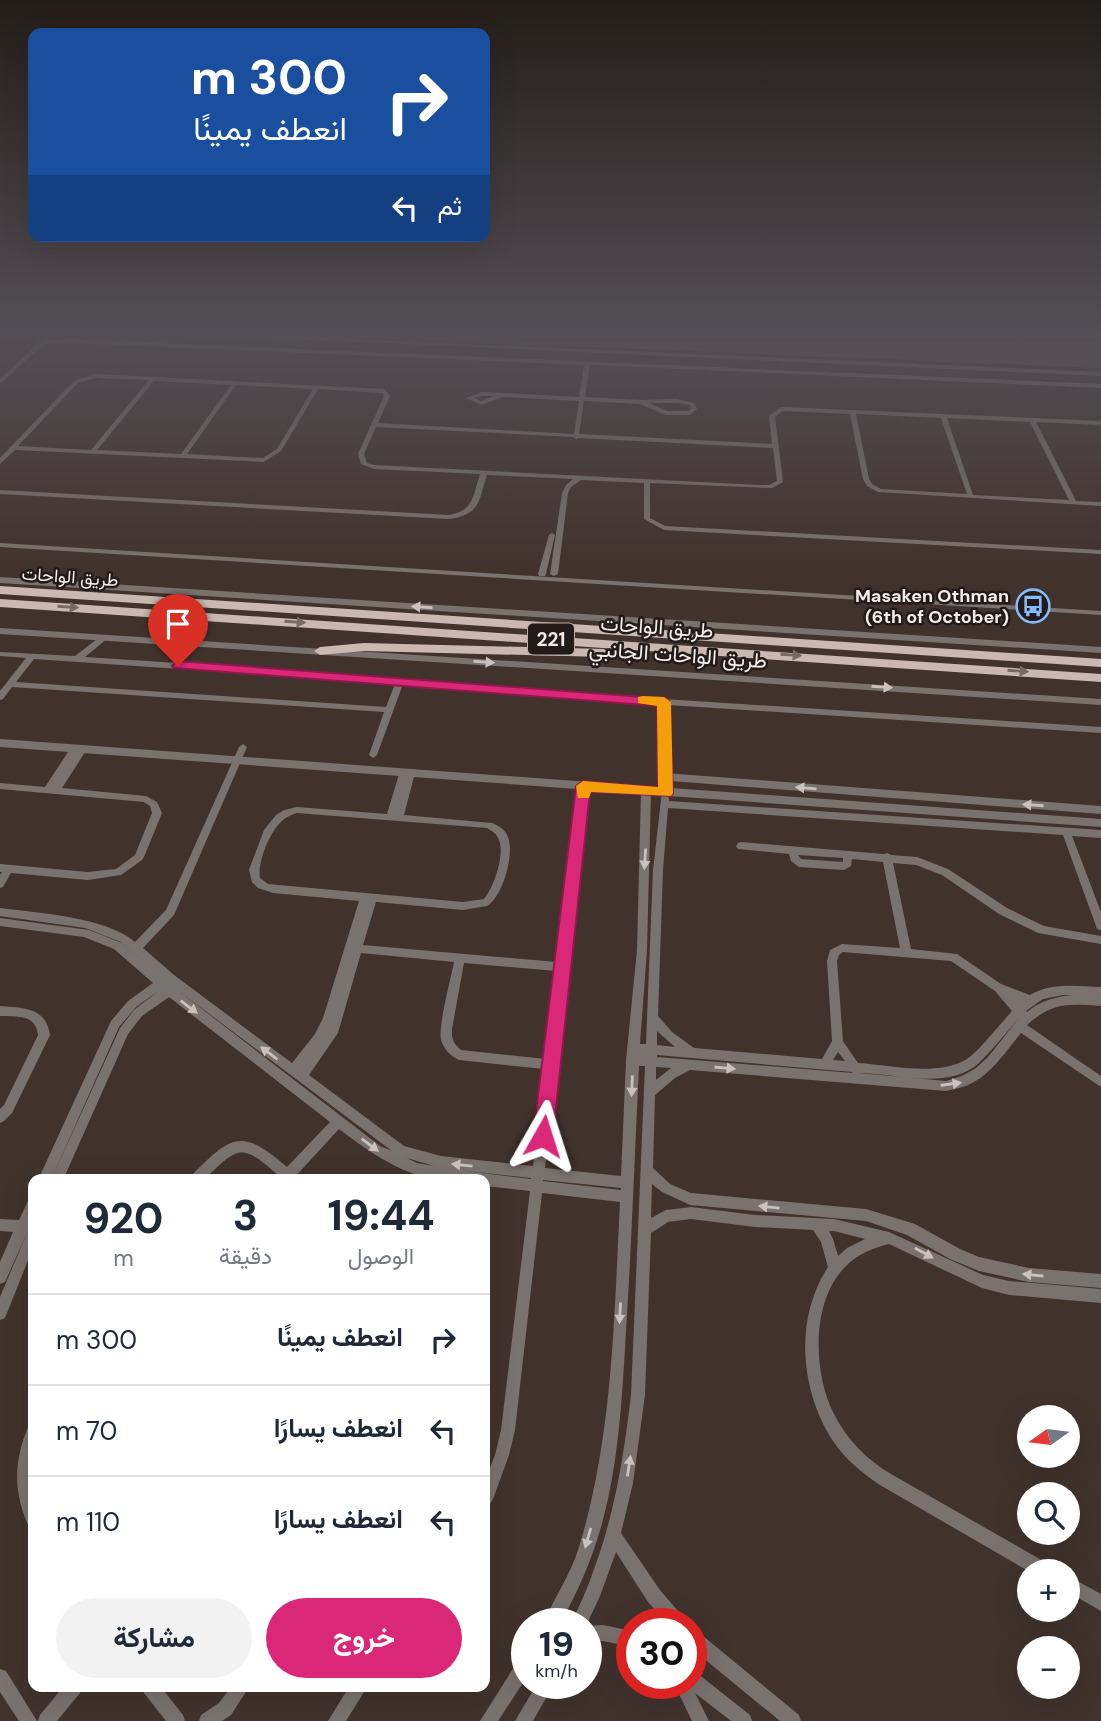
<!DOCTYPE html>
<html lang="ar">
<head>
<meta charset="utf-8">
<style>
  :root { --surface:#fff; --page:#f2f2f3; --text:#1f2937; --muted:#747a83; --line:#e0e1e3; --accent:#db2777 }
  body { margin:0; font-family:"DM Sans",Vazirmatn,sans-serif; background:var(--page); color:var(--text); direction:rtl; height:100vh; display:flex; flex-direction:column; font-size:26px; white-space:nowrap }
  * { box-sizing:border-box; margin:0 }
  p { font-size:23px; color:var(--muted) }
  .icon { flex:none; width:38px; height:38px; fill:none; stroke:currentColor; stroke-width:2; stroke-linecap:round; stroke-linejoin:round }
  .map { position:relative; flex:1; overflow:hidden; direction:ltr }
  .side { position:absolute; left:28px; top:1174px; width:462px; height:518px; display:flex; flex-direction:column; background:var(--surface); border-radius:14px; box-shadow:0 7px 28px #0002; direction:rtl }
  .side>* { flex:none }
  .top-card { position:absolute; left:28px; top:28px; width:462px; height:214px; border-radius:14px; box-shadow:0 7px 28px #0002; direction:rtl; background:#1a4fa0; color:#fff; overflow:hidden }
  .needle { width:46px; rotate:256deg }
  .fabs { position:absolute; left:1017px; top:1405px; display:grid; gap:14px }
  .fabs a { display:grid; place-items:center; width:63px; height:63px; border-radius:50%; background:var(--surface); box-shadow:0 7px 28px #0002; font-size:35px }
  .speed { position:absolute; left:511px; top:1608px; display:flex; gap:14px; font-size:35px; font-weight:700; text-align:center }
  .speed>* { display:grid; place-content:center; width:91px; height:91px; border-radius:50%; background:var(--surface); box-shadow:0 7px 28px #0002; line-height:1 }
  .speed small { font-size:18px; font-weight:400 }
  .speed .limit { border:10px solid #d22; background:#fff; color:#111 }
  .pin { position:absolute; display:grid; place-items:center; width:60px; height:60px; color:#fff; margin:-72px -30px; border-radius:50% 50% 50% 0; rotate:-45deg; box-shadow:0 0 7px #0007 }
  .pin .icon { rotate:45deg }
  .me { position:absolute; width:77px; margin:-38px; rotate:6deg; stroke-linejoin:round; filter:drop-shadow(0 0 5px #0008) }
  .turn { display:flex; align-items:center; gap:24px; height:147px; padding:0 28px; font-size:32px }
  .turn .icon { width:91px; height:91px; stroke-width:2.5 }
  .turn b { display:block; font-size:49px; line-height:60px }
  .then { display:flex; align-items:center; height:66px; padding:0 28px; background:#0003; gap:14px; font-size:26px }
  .eta { display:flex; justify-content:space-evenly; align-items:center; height:119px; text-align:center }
  .eta b { font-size:42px; font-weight:700; line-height:49px }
  .primary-button { display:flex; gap:14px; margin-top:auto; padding:14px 28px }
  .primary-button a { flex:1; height:80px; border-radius:42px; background:var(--accent); color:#fff; font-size:28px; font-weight:700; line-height:80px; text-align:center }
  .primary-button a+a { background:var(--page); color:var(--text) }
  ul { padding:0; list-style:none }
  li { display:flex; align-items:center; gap:21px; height:91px; padding:0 28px; border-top:2px solid var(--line) }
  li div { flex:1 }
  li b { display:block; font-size:26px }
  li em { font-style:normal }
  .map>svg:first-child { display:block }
</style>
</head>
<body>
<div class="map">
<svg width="1101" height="1721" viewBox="0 0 1101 1721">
  <rect width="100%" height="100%" fill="#41322c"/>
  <path fill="#785344" d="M253 330H1101V368L251 333Z"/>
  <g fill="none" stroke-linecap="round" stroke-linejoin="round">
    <g fill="#7a726e" fill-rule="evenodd">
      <path d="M52 330H57L47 340 73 339 1101 384V388L590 365 585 397 641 400 677 399 694 403 697 409 690 415H666L640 404 584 401 579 434 772 444 769 416 781 407 1101 421V425L1036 422 1076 501 1101 502V506L878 492 867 486 863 479 850 414 782 411 775 417 783 482 772 488 650 483V518L665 526 1101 550V554L664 530 644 519V483L581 480 571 487 568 493 558 574 554 576 550 574 562 493 566 485 573 479 487 475C478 502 481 514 449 519L0 494V490L449 515C474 511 473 495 480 474L374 469 361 464 358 454 384 396 382 393 318 389 281 451 264 462 15 450 0 464V458L74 381 95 374 384 389 390 396 378 423 574 434 579 401 503 397 481 405 466 398 482 392 579 397 584 365 73 343 44 344 0 384V379ZM95 378 149 380 91 450 18 446 78 383ZM154 381 231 385 181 454 97 450ZM236 385 313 389 277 449 263 458 187 454ZM482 396H494L481 401 474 398ZM649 403H677L690 405 691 409 688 411H667ZM856 414 941 418 967 494 881 489 872 484 869 479ZM947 418 1030 422 1069 500 973 495ZM376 427 573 437 576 439 579 438 773 448 777 481 769 485H758L374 465 367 463 364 454Z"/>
      <path d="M103 330H150L1101 372V376Z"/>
      <path d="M552 533 555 535 546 574 545 576H539L538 574 549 535Z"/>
      <path d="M0 543 1101 611V615L0 547Z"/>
      <path d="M101 636H104L108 638 85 657 305 671 664 699 1101 727V733L668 705 667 750 669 777 665 780 661 777 659 750 660 704 403 684 377 755 373 758 369 755 384 712 12 687 3 699 0 700V691L26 658 0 656V652L75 656ZM34 659 395 684 386 707 16 682Z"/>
      <path d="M243 744 247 747 174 915 143 948 174 975 292 1063 315 1034 323 1018 359 901 273 893 258 888 252 882 249 870 264 830 276 815 284 810 297 807 387 814 400 771 403 770 407 772 411 770 414 771 415 773 404 815 492 823C497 825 503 828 506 833 517 849 503 897 487 906L463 910 376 902 363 945 557 962 579 786 580 784H586L587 786 545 1168 621 1176 626 1060 637 950 641 791 643 789H649L651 791 647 950 640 1044H646L653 870 662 791H668L669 801 1101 830V838L1072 836 1101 912V930L1097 929 1096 926 1063 835 668 808 663 870 658 1016 672 1032 694 1048 822 1059 832 1041 827 961 830 950 842 944 900 948 883 862 852 859 851 866 844 870 799 867 791 861 789 854 738 849 736 846 738 843 741 842 884 854 887 853 891 855 917 857 948 869 1007 908 1044 926 1101 936V944L1038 933 999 914 942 875 916 865 893 863 911 949 957 954 1001 984 1030 995C1051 982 1077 986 1101 987V1006C1068 1004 1053 1002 1027 1025L1101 1076V1087L1021 1033C1005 1052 992 1074 968 1085 961 1088 953 1089 946 1091L690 1070 675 1078 655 1095 653 1168 670 1184 691 1193 866 1209 915 1224 960 1249 979 1257 1029 1268 1101 1274V1288L1029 1282 979 1271 950 1259 907 1235 866 1221 690 1205 662 1192 652 1184 651 1218 666 1210 691 1207 755 1215 834 1219 889 1232 983 1275 1009 1281 1101 1289V1303L1009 1295 982 1288 889 1244C873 1248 858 1254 846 1266 811 1300 813 1371 833 1412 846 1439 866 1459 891 1474L1052 1566 1054 1572H1030L880 1485C862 1473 845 1459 833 1441 800 1390 794 1319 828 1267L821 1242 813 1230 755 1227 691 1219 668 1222 651 1233 645 1395 633 1483 621 1533 660 1590 684 1618 686 1624H667L648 1602 616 1552 600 1596 586 1626 603 1625 632 1631V1647L603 1641 586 1642V1624H571C579 1606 588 1588 594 1569 615 1513 624 1454 631 1395L645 1066H639C635 1149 632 1232 627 1315 622 1394 620 1477 593 1552 584 1577 573 1600 560 1624H543C554 1598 571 1574 579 1547 613 1436 614 1317 620 1202L542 1193 515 1430 509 1455 493 1499 490 1504 485 1507V1480L495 1455 501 1430 530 1191 485 1186V1180C462 1180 436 1182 414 1174 386 1164 363 1147 339 1129L292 1180H278L279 1176C242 1143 239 1145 204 1180H189L191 1176C231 1136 241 1127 287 1167L330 1122 169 997 142 1016 128 1034 63 1180H51L120 1028 134 1010 160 990 136 1007 119 1027 51 1180H38L111 1021 128 1001 153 983 114 949 84 937 0 926V918L89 930 122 943 162 978 121 942 85 928 0 916V908C38 913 106 917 135 942L166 910 239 747ZM297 813 487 828C492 831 497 834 499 840 505 855 494 887 484 899L463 902 268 884 260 878C257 863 270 831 282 821 286 817 291 815 297 813ZM798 855 843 858V862L801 859ZM843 952 951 961 995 991 1012 1011C1001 1023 979 1051 967 1059 937 1077 891 1065 858 1063L843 1041 837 961 839 955ZM361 953 454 962C451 978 438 1026 441 1040 444 1049 450 1056 459 1060L544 1069 533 1166 441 1156 404 1146 309 1075 338 1033ZM464 963 556 971 546 1059 461 1050C454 1044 451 1039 452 1029ZM176 989 392 1151 380 1146ZM1063 995H1074C1057 996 1040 1001 1027 1012L1026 1011 1043 999ZM1019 1018 988 1057 976 1068 962 1076 946 1081 858 1073C895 1073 948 1091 979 1063 993 1049 1006 1033 1019 1018ZM657 1031 675 1047 657 1045ZM838 1052 845 1061 833 1060ZM657 1055 852 1072 853 1073 657 1057ZM656 1067 671 1068 656 1080ZM407 1158 434 1166 417 1163ZM457 1170 531 1178V1179ZM543 1180 621 1188V1190L543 1181ZM829 1231H834L865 1239 847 1248 838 1256 833 1239Z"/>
      <path d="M75 745 79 748 83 746 86 747 87 749 62 788 146 796 157 802 162 813 144 857 142 860 121 875 88 880 11 873 3 887 0 888V875L2 872H0V864L88 872 116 869 135 855 152 813 150 806 144 802 0 789V783L45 787 72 746Z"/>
      <path d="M0 1006C23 1008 46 1007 50 1035L12 1113 4 1121 0 1123V1109L4 1105 38 1035C36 1014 17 1017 0 1016Z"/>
      <path d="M33 1197V1217L31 1223 33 1227V1248L5 1318 0 1320V1297L27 1233 5 1282 0 1284V1262L13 1232 0 1231V1219L19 1220 29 1199Z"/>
      <path d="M33 1425V1460L31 1476 33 1528 28 1525C13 1491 14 1461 28 1427Z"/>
      <path d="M1068 1576 1101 1594V1611L1068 1592Z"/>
      <path d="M691 1629 697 1631 799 1715 801 1721H780L691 1648Z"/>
      <path d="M527 1654V1677L498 1721H480L521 1656Z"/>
      <path d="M0 1669 6 1671 37 1721H19L0 1692Z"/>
      <path d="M691 1671 697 1673 750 1715 752 1721H731L695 1693 709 1721H692L679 1694 677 1684H691Z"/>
      <path d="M537 1684H554L533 1721H515Z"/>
      <path d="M63 1687H82L80 1693 57 1721H38L40 1715Z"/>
      <path d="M142 1687H161L183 1715 185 1721H166L144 1693Z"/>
      <path d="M231 1687H249L231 1715 222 1721H199L201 1715 219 1703Z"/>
      <path d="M349 1687H367L346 1721H328Z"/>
    </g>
    <g fill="#7a726e" fill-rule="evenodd">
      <path d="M0 577 1101 647V653L0 583Z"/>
      <path d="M0 628 1101 699V705L0 634Z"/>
      <path d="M0 739 659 787V777L665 773 1101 806V814L671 781V788L1101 819V827L669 796 665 797 660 795 0 747Z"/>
    </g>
    <g fill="#cab8b1" fill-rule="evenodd">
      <path d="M0 586 1101 659V667L0 594Z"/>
      <path d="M0 599 1101 674V682L0 607Z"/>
      <path d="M364 643 604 649 610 653 604 657 364 651 320 655 314 651 320 647Z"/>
    </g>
  </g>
  <defs><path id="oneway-solid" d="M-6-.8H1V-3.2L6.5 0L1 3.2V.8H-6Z" transform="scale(1.75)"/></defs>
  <g fill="#766a65">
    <use href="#oneway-solid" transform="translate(68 607) rotate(4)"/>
    <use href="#oneway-solid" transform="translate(295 622) rotate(4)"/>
    <use href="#oneway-solid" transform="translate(791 655) rotate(4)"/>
    <use href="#oneway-solid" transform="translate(1018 671) rotate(4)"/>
  </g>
  <g fill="#cbc1bd">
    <use href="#oneway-solid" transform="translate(422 607) rotate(-176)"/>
    <use href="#oneway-solid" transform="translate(484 662) rotate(4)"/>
    <use href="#oneway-solid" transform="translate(882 687) rotate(4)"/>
    <use href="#oneway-solid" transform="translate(806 788) rotate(-175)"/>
    <use href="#oneway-solid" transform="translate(1033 805) rotate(-176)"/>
    <use href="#oneway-solid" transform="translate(645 859) rotate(94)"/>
    <use href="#oneway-solid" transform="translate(189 1007) rotate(37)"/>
    <use href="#oneway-solid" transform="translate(269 1053) rotate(-143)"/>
    <use href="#oneway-solid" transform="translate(725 1068) rotate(5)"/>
    <use href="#oneway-solid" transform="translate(951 1084) rotate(-8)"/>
    <use href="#oneway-solid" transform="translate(632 1086) rotate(92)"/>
    <use href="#oneway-solid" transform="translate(370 1145) rotate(37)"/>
    <use href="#oneway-solid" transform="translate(462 1165) rotate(-174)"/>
    <use href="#oneway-solid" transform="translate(769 1207) rotate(-174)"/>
    <use href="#oneway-solid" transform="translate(924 1253) rotate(29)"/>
    <use href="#oneway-solid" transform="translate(1033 1275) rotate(-174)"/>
    <use href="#oneway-solid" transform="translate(620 1313) rotate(93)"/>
    <use href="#oneway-solid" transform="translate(629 1466) rotate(-81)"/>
    <use href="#oneway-solid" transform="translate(588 1538) rotate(106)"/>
  </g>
  <linearGradient id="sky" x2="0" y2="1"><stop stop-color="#241c18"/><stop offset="0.58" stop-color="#544f56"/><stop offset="1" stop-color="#544f56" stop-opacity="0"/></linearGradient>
  <rect width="1101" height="571" fill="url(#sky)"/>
  <path fill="#db2777" stroke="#8e194d" stroke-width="2" d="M178 661 669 699 673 793 671 796 590 792 553 1136 550 1143 543 1146 536 1143 533 1136 576 786 583 781 658 787 657 706 174 668 172 666Z"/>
  <path fill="#f59e0b" d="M643 696 664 697 671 702 673 793 671 796 591 792 589 798H578L576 786 583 781 658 787 657 706 638 703V697Z"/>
  <defs>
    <symbol id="bus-ring" viewBox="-11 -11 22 22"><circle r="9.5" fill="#221b19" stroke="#85bbfb" stroke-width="1.5"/><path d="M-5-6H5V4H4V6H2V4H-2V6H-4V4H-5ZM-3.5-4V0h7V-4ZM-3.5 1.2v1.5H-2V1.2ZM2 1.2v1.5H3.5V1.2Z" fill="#85bbfb"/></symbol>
  </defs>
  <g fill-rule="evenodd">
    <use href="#bus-ring" x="1014" y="587" width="38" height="38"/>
  </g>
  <g text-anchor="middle" stroke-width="5" stroke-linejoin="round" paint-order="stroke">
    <g font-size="18" fill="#f6ebe7" stroke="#221b19">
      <text transform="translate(70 577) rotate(4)" y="6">طريق الواحات</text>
    </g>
    <g font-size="18" font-weight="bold" fill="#f6ebe7" stroke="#221b19" text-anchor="end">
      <text x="1009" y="602">Masaken Othman<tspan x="1009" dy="21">(6th of October)</tspan></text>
    </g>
    <rect fill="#221b19" stroke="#b6ada9" stroke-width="2" x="528" y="623.5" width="46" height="31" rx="5"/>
    <g font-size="19" font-weight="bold" fill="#f6ebe7">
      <text x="551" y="646">221</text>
    </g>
    <g font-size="21" fill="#f6ebe7" stroke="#221b19">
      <text transform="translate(657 627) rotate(4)" y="7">طريق الواحات</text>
      <text transform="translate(678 655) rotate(4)" y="7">طريق الواحات الجانبي</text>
    </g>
  </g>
</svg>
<div class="fabs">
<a><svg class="needle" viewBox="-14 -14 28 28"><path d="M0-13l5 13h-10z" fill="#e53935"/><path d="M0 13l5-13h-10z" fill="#747a83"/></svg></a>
<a><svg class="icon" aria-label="search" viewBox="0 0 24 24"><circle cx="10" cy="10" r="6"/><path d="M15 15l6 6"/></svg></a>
<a>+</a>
<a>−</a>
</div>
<div class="speed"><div>19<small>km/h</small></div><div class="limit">30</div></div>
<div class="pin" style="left:178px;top:666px;background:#d93025"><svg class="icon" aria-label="arrive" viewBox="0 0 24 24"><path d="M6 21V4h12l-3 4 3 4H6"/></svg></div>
<svg class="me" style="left:543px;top:1136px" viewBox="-20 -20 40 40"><path d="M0-17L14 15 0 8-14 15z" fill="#db2777" stroke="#fff" stroke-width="4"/></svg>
<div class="top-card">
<div class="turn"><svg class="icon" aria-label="right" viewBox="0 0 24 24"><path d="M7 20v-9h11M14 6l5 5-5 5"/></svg><div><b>300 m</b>انعطف يمينًا</div></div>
<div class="then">ثم<svg class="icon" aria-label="left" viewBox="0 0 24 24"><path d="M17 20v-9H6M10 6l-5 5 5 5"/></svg></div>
</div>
<section class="side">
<div class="eta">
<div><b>19:44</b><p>الوصول</p></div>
<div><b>3</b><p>دقيقة</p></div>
<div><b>920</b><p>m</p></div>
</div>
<ul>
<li><svg class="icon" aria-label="right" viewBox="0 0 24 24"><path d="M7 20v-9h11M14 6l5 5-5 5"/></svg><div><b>انعطف يمينًا</b></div><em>300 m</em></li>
<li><svg class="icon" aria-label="left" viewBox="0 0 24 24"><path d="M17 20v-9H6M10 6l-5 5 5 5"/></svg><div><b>انعطف يسارًا</b></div><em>70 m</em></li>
<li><svg class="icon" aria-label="left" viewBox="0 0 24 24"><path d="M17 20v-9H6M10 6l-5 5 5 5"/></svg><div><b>انعطف يسارًا</b></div><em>110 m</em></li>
</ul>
<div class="primary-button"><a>خروج</a><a>مشاركة</a></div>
</section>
</div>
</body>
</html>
